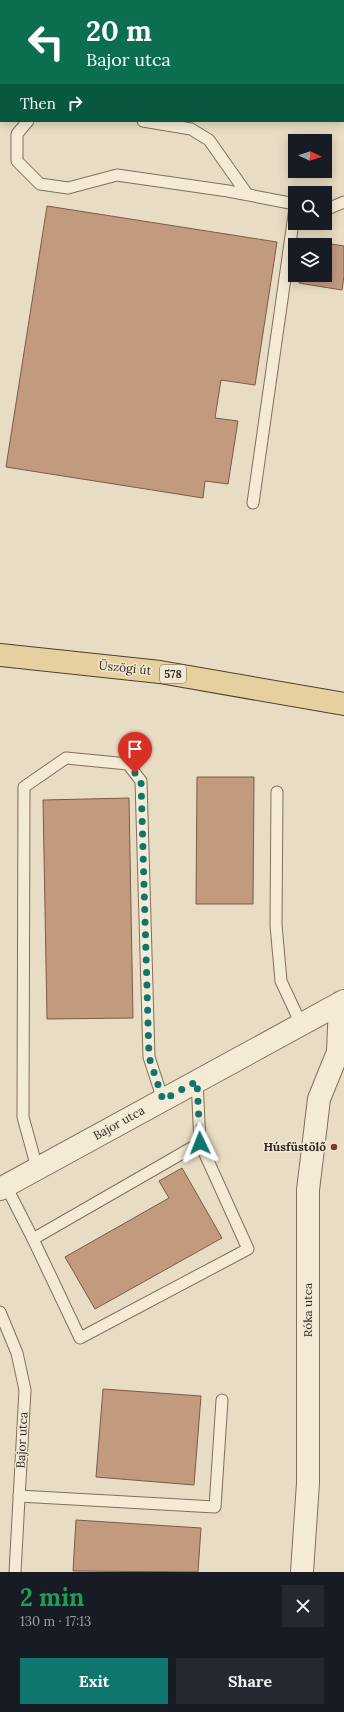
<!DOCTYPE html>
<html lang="en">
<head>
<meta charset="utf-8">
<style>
  :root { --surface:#171b24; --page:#242831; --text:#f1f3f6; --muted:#9ea1a6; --accent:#0f766e }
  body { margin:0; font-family:Lora,serif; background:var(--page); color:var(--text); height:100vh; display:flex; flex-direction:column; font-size:15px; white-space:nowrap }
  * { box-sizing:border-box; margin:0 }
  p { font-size:13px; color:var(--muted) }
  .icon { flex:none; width:22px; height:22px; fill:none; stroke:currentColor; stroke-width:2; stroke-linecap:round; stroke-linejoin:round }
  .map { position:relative; height:1572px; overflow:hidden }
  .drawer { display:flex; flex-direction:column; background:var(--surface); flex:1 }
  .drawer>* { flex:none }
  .guide { position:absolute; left:0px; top:0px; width:344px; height:122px; box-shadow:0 2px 10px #0003; background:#0b6e4f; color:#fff; overflow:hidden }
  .needle { width:26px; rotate:94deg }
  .tools { position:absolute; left:288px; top:134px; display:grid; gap:8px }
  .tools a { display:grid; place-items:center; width:44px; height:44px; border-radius:0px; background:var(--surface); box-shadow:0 2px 10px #0003; font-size:20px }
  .pin { position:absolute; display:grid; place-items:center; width:34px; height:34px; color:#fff; margin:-41px -17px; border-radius:50% 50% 50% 0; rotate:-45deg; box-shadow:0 0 4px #0007 }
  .pin .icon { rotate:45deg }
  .me { position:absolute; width:44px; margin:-22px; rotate:358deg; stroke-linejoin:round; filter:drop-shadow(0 0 3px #0008) }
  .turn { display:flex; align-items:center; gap:14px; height:84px; padding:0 20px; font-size:18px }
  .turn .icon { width:52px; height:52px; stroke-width:2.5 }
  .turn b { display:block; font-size:28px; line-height:34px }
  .then { display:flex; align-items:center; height:38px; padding:0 20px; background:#0003; gap:8px; font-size:15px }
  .round { display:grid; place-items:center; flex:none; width:42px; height:42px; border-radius:0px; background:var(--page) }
  .headline { display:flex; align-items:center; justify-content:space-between; height:68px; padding:0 20px }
  h1 { font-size:24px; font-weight:700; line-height:30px; color:#1e9e55 }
  .action { display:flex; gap:8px; margin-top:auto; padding:8px 20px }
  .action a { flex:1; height:46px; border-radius:0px; background:var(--accent); color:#fff; font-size:16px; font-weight:700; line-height:46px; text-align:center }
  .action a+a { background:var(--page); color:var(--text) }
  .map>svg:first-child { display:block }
</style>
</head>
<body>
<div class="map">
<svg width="344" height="1572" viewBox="0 0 344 1572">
  <rect width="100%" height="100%" fill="#e8ddc4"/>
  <g fill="#c29a7e" stroke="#7d5b45">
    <path d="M47 206 277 242 255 385 221 380 215 418 238 421 228 484 205 481 203 498 6 467Z"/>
    <path d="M305 240 344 246V276L342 290 299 283 300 275H325V245H304Z"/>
    <path d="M197 777H254L253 904H196Z"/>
    <path d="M129 798 133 1018 47 1019 43 800Z"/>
    <path d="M182 1168 222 1238 95 1309 65 1257 169 1198 159 1181Z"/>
    <path d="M103 1389 201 1396 194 1485 96 1477Z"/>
    <path d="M76 1520 201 1528 198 1572 73 1571Z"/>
  </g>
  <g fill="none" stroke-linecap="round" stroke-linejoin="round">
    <defs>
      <g id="lane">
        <path d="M0 29H1"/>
        <path d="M0 43 1 42"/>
        <path d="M28 121 17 134V161L40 184 68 188 117 175 228 191 295 204"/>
        <path d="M143 121 191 129 209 140 247 194"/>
        <path d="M325 210 344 202"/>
        <path d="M253 503 295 208"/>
        <path d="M277 792 276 925 281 981 301 1024"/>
        <path d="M37 1168 23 1117 24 787 66 758 128 764 141 781 149 1057 163 1100"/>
        <path d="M6 1186 33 1239 200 1143 197 1081"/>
        <path d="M33 1239 80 1338 248 1249 200 1143"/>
        <path d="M0 1312 17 1353 25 1390 15 1572"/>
        <path d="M19 1496 215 1507 222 1400"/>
      </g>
      <g id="street">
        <path d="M196 0V1"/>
        <path d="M101 1V0"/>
        <path d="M343 88H344"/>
        <path d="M0 1189 344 1001"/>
        <path d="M302 1572 308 1483V1190L319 1099 338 1052 340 1003"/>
      </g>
      <path id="primary" d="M0 655 160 672 344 704"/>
    </defs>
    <use href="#lane" stroke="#806f5c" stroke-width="13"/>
    <use href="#street" stroke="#806f5c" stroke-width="24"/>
    <use href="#primary" stroke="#4f3e30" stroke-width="24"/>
    <use href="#lane" stroke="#f4ebd6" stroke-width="11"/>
    <use href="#street" stroke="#f4ebd6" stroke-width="22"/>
    <use href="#primary" stroke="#e7d09f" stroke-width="22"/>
  </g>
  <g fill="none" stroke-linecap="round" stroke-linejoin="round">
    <path stroke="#0f766e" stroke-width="7" stroke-dasharray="0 12.6" d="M135 773 141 781 149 1057 163 1100 197 1081 200 1143"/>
  </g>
  <circle fill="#883435" stroke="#f0e8d2" stroke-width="1.5" cx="334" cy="1147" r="4"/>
  <g text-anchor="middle" stroke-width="3" stroke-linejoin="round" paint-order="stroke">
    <rect fill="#f0e8d2" stroke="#6b6255" stroke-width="1" x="160" y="665" width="26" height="18" rx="3"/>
    <g font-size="11" font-weight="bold" fill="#32281f">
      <text x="173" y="678">578</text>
    </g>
    <g font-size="12" fill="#32281f" stroke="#f0e8d2">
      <text transform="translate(125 668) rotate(6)" y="4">Üszögi út</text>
      <text transform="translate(119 1123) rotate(-29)" y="4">Bajor utca</text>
      <text transform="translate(308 1310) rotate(-90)" y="4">Róka utca</text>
      <text transform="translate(22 1440) rotate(-87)" y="4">Bajor utca</text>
    </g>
    <g font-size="12" font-weight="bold" fill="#32281f" stroke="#f0e8d2" text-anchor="end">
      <text x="326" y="1151">Húsfüstölő</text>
    </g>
  </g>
</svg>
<div class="tools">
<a><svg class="needle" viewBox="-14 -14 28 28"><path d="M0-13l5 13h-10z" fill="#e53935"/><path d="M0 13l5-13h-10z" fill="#9ea1a6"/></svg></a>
<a><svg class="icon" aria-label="search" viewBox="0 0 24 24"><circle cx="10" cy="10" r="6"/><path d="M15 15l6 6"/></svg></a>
<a><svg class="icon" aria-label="layers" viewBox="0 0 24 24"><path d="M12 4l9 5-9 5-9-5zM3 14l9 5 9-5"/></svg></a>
</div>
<div class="pin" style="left:135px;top:773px;background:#d93025"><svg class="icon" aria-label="arrive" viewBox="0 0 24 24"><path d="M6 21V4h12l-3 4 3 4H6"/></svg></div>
<svg class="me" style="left:200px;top:1143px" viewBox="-20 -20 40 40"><path d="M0-17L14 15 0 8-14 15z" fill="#0f766e" stroke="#fff" stroke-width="4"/></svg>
<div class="guide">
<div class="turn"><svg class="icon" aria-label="left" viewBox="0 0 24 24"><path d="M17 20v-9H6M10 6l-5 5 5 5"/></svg><div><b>20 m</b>Bajor utca</div></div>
<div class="then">Then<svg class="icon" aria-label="right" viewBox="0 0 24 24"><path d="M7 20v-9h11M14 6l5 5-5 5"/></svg></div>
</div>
</div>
<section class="drawer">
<div class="headline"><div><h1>2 min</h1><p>130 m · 17:13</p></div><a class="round"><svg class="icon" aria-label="close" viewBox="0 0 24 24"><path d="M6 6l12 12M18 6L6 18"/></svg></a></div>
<div class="action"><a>Exit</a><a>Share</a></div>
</section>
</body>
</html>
